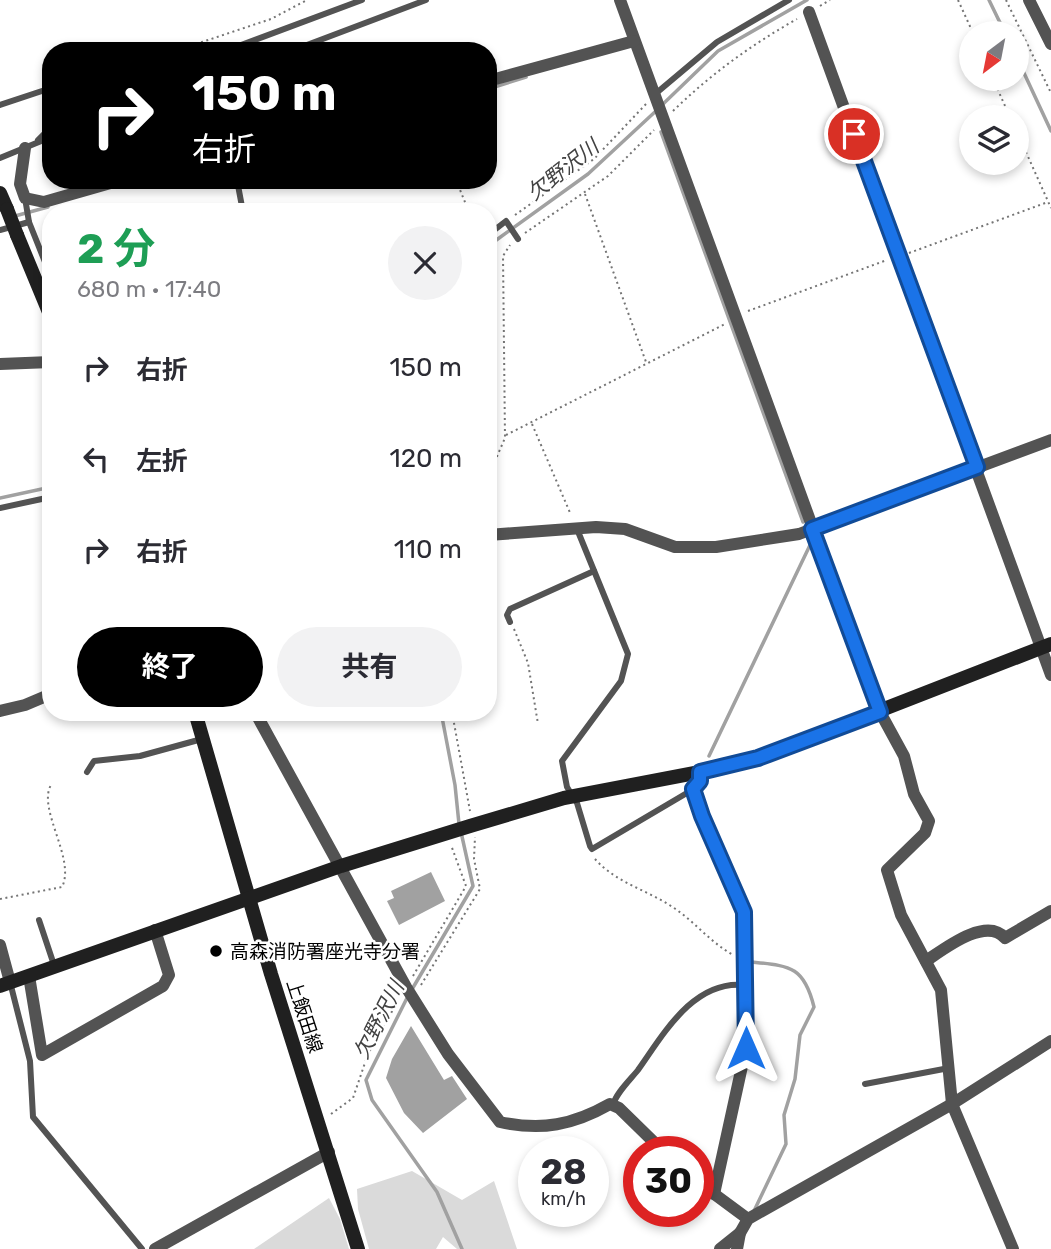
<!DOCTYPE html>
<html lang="ja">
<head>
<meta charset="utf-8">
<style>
  :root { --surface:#fff; --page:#f2f2f3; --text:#2b2b33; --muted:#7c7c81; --accent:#000 }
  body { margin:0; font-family:Rubik,"Noto Sans JP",sans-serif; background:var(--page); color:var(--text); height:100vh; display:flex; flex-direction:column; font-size:26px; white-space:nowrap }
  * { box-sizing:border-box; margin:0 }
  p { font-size:23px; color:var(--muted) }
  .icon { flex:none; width:38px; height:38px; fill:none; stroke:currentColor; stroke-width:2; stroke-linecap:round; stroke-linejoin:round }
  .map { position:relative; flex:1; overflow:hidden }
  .drawer { position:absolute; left:42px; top:203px; width:455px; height:518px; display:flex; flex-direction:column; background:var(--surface); border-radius:28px; box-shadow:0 4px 10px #0003 }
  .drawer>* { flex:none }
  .guide { position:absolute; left:42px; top:42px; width:455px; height:147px; border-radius:28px; box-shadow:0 4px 10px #0003; background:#000; color:#fff; overflow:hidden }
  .needle { width:46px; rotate:212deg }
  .fabs { position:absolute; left:959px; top:21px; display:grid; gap:14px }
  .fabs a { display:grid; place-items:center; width:70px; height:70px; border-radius:50%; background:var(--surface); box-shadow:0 4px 10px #0003; font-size:35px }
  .speed { position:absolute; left:518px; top:1136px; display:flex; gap:14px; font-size:35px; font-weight:700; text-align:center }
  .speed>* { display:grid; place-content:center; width:91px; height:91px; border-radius:50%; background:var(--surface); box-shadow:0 4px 10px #0003; line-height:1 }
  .speed small { font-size:18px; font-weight:400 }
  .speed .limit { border:10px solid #d22; background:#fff; color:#111 }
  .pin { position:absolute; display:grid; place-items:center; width:60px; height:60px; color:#fff; margin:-30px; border:4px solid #fff; border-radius:50%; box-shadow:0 2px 7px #0007 }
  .me { position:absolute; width:77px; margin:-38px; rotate:0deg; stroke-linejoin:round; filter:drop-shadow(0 0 5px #0008) }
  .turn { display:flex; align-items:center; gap:24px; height:147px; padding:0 35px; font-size:32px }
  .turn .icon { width:91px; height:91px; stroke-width:2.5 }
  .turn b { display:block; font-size:49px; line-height:60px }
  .round { display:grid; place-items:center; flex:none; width:74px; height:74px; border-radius:37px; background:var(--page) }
  .overview { display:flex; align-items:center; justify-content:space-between; height:119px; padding:0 35px }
  h1 { font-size:42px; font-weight:700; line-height:52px; color:#1e9e55 }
  .button { display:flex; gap:14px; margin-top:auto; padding:14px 35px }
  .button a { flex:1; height:80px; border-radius:42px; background:var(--accent); color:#fff; font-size:28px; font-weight:700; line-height:80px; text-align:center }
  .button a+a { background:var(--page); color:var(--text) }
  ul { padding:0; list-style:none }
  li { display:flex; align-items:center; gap:21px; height:91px; padding:0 35px }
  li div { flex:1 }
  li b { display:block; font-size:26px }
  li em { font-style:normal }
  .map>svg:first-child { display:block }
</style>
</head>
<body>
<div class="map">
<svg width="1051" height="1249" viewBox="0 0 1051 1249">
  <rect width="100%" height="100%" fill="#fff"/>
  <g fill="#dadada">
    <path d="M412 1171 462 1200 494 1181 517 1249H457L443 1237 436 1249H369L358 1209 357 1189Z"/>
    <path d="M329 1198 340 1219 349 1249H254Z"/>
  </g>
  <g fill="#a1a1a1">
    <path d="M431 872 445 901 399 925 387 901 394 898 391 891Z"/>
    <path d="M411 1026 444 1080 452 1076 467 1099 423 1133 404 1113 386 1078 392 1059Z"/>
  </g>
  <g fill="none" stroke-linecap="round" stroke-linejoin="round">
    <g stroke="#a1a1a1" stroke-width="3.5">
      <path d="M989 0 1005 33"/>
      <path d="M1017 58 1051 131"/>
      <path d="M488 89 526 77"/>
      <path d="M662 105 718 51 807 0"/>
      <path d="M661 132 803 522"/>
      <path d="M123 185 140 180"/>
      <path d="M15 216 48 207"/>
      <path d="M488 442 493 389 495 241 588 174 657 110"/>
      <path d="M0 498 51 487"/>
      <path d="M441 712 455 785 459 824"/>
      <path d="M709 756 811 543 809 538"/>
      <path d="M752 962C790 966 804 966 814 1007L800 1035 795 1079 784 1115 786 1144 754 1211"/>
      <path d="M411 991 473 886 461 832"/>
      <path d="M407 998 366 1080 372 1100 437 1192 462 1249"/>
    </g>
    <g stroke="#757575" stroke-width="2" stroke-dasharray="2 3.5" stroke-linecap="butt">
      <path d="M958 0 973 33"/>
      <path d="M1006 0 1051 93"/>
      <path d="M820 6 830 0"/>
      <path d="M175 51 271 19 307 0"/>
      <path d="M993 79 1010 117"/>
      <path d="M673 111C711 74 751 45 797 19"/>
      <path d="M1017 132 1051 208"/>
      <path d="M456 180 469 212"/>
      <path d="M585 194 646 362"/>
      <path d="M515 215 594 159 646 104"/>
      <path d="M525 233 608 176 654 130"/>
      <path d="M909 253 1048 202"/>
      <path d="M748 311 887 260"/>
      <path d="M532 424 571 515"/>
      <path d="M506 435 725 324"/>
      <path d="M488 477 505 438 503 256 510 245"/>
      <path d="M514 629 528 663 538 724"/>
      <path d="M452 712 470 811"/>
      <path d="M595 859C616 883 648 890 674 908 695 922 710 942 733 955"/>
      <path d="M0 899 62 887C76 859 37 809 51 785"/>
      <path d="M413 976 466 886 451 845"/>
      <path d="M421 985 480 889 474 859 475 837"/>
      <path d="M331 1114 353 1098 368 1054 399 999"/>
    </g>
    <g stroke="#535353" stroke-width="6">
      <path d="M225 51 362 0"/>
      <path d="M291 51 426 0"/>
      <path d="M654 95 717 42 789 0"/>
      <path d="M0 105 51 88"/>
      <path d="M38 140 51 127"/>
      <path d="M0 158 51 137"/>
      <path d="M237 180 243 212"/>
      <path d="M25 198 29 222 51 277"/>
      <path d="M0 230 29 222"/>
      <path d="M488 235 506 221 518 239"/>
      <path d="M0 508 51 497"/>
      <path d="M577 529 628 654 621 681 562 761 567 787 577 803 590 846 592 849 692 790"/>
      <path d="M510 622 507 615 510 609 594 571"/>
      <path d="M87 772 94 761 140 756 202 739"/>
      <path d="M39 920 54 965"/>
      <path d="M10 982 30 1061 33 1117 142 1249"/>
      <path d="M865 1084 949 1068"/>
      <path d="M613 1105C616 1093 630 1080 638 1070 663 1035 693 980 744 985"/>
    </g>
    <g stroke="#535353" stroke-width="12">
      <path d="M620 0 880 712 904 756 914 794 929 821 925 833 887 870 901 915 941 990 952 1104 1013 1249"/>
      <path d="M1029 0 1051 44"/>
      <path d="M809 12 1051 675"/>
      <path d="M488 81 634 41"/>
      <path d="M25 148 20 184 25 198 44 202 121 180"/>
      <path d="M0 364 51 362"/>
      <path d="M488 535 596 527 625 529 675 547H716L799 534 1051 440"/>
      <path d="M0 711 25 705 51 694"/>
      <path d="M255 712 406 987 448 1054 500 1122C542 1131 573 1125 610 1104L619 1108 664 1152"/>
      <path d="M700 772V781L693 789 696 801 744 912 746 1048 714 1194"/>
      <path d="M0 945 10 982"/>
      <path d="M926 961C944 949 986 916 1005 938L1051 911"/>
      <path d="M29 976 42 1055 163 986 169 975 155 930"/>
      <path d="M698 1182 748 1219"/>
      <path d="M155 1249 329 1152"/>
      <path d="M720 1249 740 1233"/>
      <path d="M737 1249 740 1233 748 1219 952 1104 1051 1041"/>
    </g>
    <g stroke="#202020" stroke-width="14">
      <path d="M0 193 7 209"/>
      <path d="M17 235 51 317"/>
      <path d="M195 712 271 974 358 1249"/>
      <path d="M0 986 341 866 470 826 564 798 700 772 758 758 1051 644"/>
    </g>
    <path stroke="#202020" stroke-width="14" d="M7 209 17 235"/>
  </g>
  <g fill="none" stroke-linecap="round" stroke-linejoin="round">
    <defs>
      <path id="route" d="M746 1048 744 912 702 816 693 789 700 781V772L758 758 880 712 812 529 977 467 854 134"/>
    </defs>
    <use href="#route" stroke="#114b97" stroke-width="18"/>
    <use href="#route" stroke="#1a73e8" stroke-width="12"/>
  </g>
  <circle fill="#000" stroke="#fff" stroke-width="2.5" cx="216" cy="951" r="7"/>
  <g text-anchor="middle" stroke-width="5" stroke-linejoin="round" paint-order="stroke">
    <g font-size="19" fill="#000" stroke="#fff" text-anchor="start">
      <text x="230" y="958">高森消防署座光寺分署</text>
    </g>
    <g font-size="19" fill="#000" stroke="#fff">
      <text transform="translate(305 1016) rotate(72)" y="7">上飯田線</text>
    </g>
    <g font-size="21" font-style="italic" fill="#424242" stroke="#fff">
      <text transform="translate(563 170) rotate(-38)" y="7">欠野沢川</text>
      <text transform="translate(379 1020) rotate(-63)" y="7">欠野沢川</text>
    </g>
  </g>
</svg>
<div class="fabs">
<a><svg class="needle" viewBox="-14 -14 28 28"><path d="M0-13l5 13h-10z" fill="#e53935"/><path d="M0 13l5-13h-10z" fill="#7c7c81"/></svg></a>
<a><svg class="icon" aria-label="layers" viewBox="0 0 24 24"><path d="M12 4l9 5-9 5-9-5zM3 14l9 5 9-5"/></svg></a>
</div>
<div class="speed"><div>28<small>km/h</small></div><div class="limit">30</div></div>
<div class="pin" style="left:854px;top:134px;background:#d93025"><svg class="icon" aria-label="arrive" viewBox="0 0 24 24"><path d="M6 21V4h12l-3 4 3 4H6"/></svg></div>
<svg class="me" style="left:746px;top:1048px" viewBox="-20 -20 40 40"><path d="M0-17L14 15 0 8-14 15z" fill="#1a73e8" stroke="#fff" stroke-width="4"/></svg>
<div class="guide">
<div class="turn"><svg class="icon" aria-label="right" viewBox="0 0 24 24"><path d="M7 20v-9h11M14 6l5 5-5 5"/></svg><div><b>150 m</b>右折</div></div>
</div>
<section class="drawer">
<div class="overview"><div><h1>2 分</h1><p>680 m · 17:40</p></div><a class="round"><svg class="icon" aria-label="close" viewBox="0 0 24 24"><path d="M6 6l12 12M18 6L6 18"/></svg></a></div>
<ul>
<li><svg class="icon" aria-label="right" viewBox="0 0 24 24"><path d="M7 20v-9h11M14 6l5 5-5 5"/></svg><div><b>右折</b></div><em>150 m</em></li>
<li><svg class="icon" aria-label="left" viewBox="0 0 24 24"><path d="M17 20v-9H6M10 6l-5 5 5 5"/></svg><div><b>左折</b></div><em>120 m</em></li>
<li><svg class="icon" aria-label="right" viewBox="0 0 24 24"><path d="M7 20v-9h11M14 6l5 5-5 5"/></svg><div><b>右折</b></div><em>110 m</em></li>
</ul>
<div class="button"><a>終了</a><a>共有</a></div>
</section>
</div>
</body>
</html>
